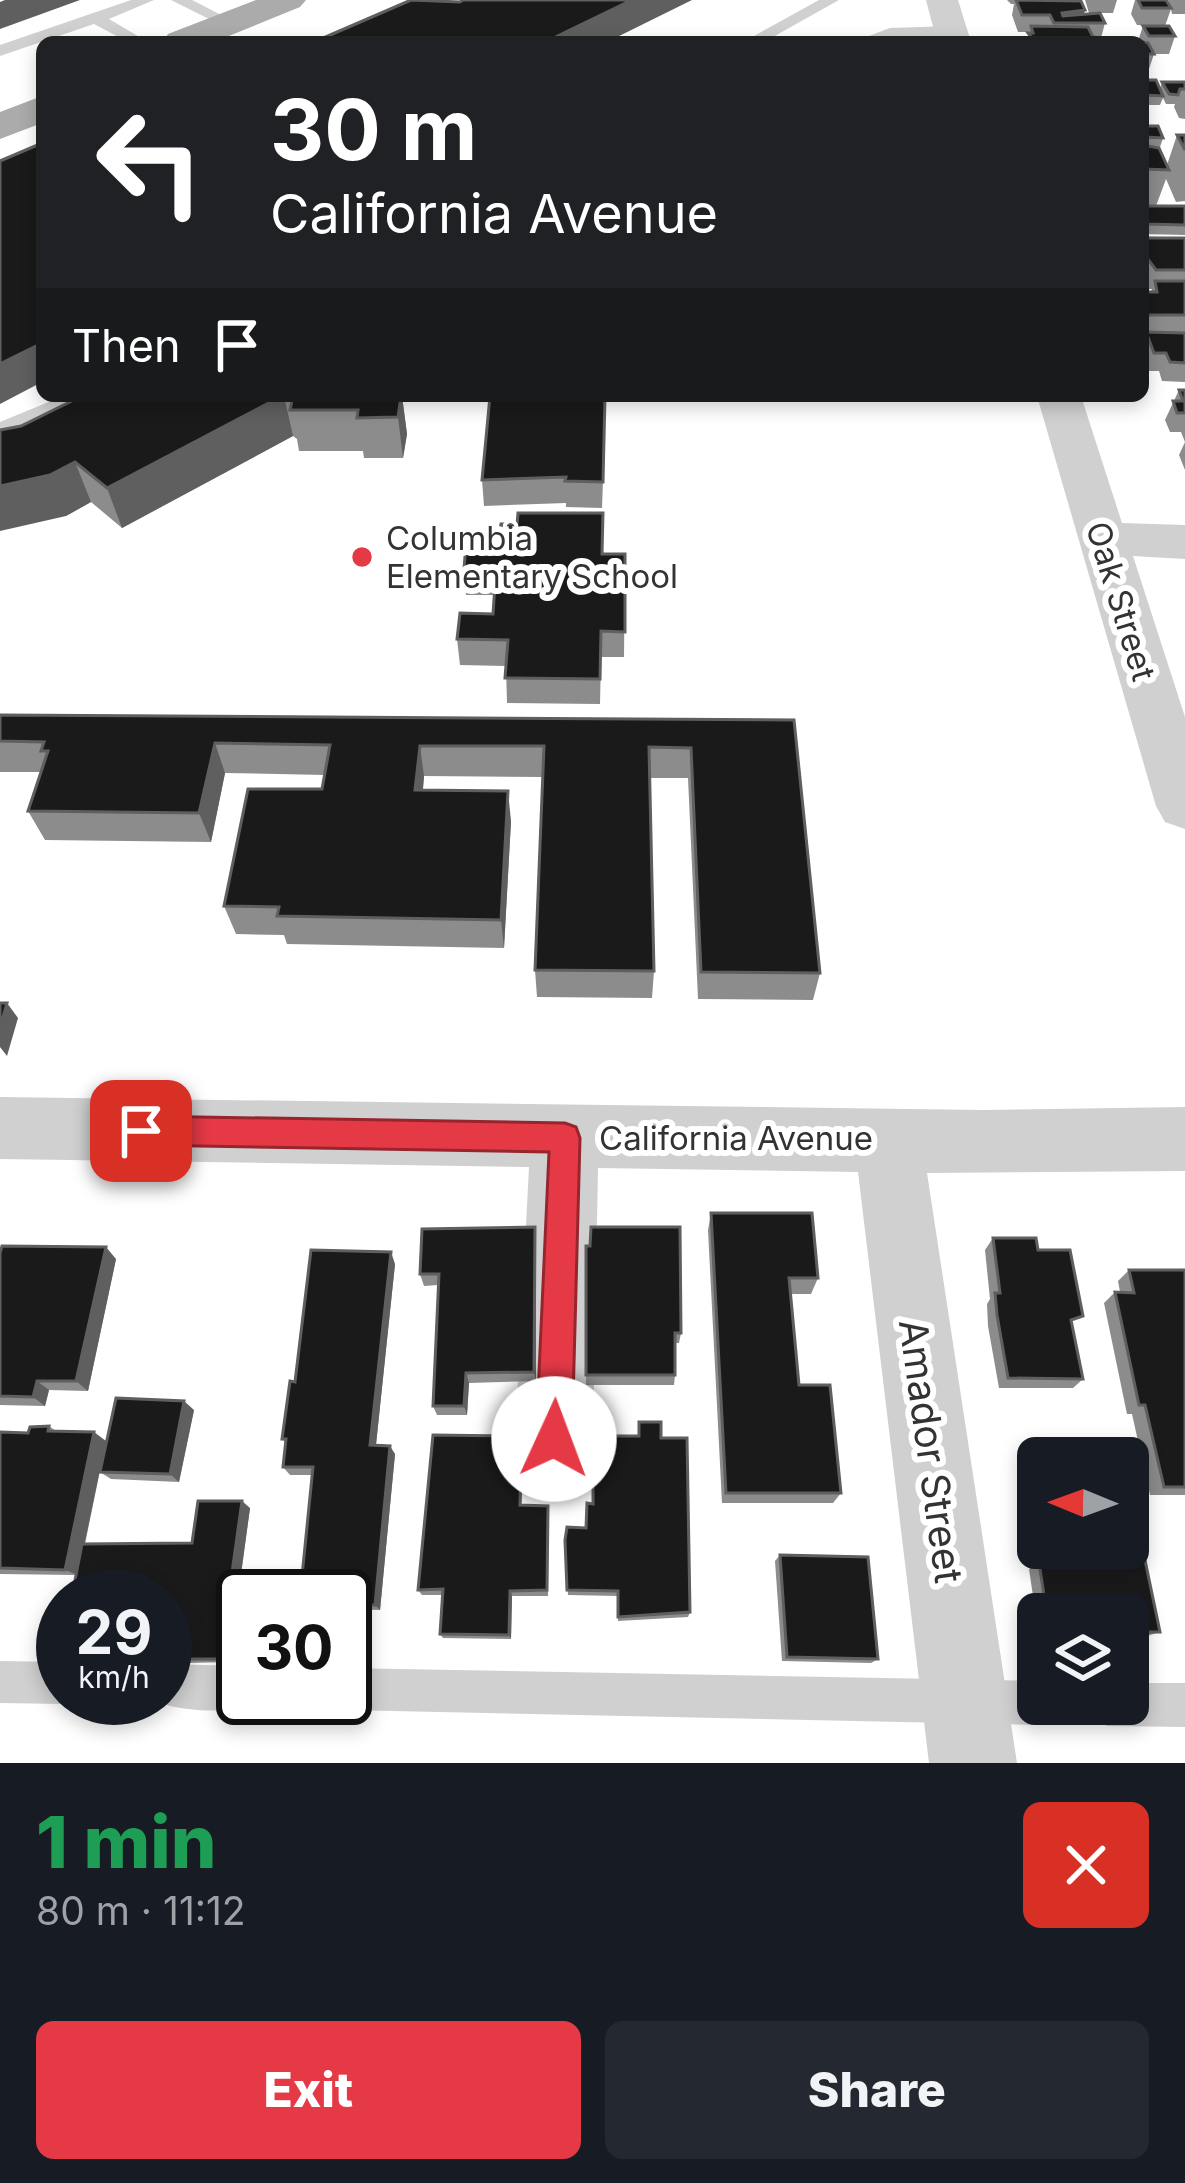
<!DOCTYPE html>
<html lang="en">
<head>
<meta charset="utf-8">
<style>
  :root { --surface:#171b24; --page:#242831; --text:#f1f3f6; --muted:#9ea1a6; --accent:#e63946 }
  body { margin:0; font-family:Inter,sans-serif; background:var(--page); color:var(--text); height:100vh; display:flex; flex-direction:column; font-size:45px; white-space:nowrap }
  * { box-sizing:border-box; margin:0 }
  p { font-size:39px; color:var(--muted) }
  .icon { flex:none; width:66px; height:66px; fill:none; stroke:currentColor; stroke-width:2; stroke-linecap:round; stroke-linejoin:round }
  .map { position:relative; height:1763px; overflow:hidden }
  .side { display:flex; flex-direction:column; background:var(--surface); flex:1 }
  .side>* { flex:none }
  .top-card { position:absolute; left:36px; top:36px; width:1113px; height:366px; border-radius:18px; box-shadow:0 6px 18px #0003; background:#202124; color:#fff; overflow:hidden }
  .needle { width:78px; rotate:271deg }
  .controls { position:absolute; left:1017px; top:1437px; display:grid; gap:24px }
  .controls a { display:grid; place-items:center; width:132px; height:132px; border-radius:18px; background:var(--surface); box-shadow:0 6px 18px #0003; font-size:60px }
  .speed { position:absolute; left:36px; top:1569px; display:flex; gap:24px; font-size:60px; font-weight:700; text-align:center }
  .speed>* { display:grid; place-content:center; width:156px; height:156px; border-radius:50%; background:var(--surface); box-shadow:0 6px 18px #0003; line-height:1 }
  .speed small { font-size:30px; font-weight:400 }
  .speed .limit { border:6px solid #111; border-radius:18px; background:#fff; color:#111 }
  .pin { position:absolute; display:grid; place-items:center; width:102px; height:102px; color:#fff; margin:-51px; border-radius:24px; box-shadow:0 6px 18px #0006 }
  .me { position:absolute; width:132px; margin:-66px; rotate:2deg; stroke-linejoin:round; filter:drop-shadow(0 0 9px #0008) }
  .turn { display:flex; align-items:center; gap:42px; height:252px; padding:0 36px; font-size:54px }
  .turn .icon { width:156px; height:156px; stroke-width:2.5 }
  .turn b { display:block; font-size:84px; line-height:102px }
  .then { display:flex; align-items:center; height:114px; padding:0 36px; background:#0003; gap:24px; font-size:45px }
  .round { display:grid; place-items:center; flex:none; width:126px; height:126px; border-radius:18px; background:var(--page) }
  .head { display:flex; align-items:center; justify-content:space-between; height:204px; padding:0 36px }
  h1 { font-size:72px; font-weight:800; line-height:90px; color:#1e9e55 }
  .action { display:flex; gap:24px; margin-top:auto; padding:24px 36px }
  .action a { flex:1; height:138px; border-radius:18px; background:var(--accent); color:#fff; font-size:48px; font-weight:800; line-height:138px; text-align:center }
  .action a+a { background:var(--page); color:var(--text) }
  .map>svg:first-child { display:block }
</style>
</head>
<body>
<div class="map">
<svg width="1185" height="1763" viewBox="0 0 1185 1763">
  <rect width="100%" height="100%" fill="#fff"/>
  <g fill="none" stroke-linecap="round" stroke-linejoin="round">
    <g fill="#d0d0d0" fill-rule="evenodd">
      <path d="M131 0H154L109 19 148 42H128L94 24 0 56V45Z"/>
      <path d="M171 0H192L237 23 223 26Z"/>
      <path d="M819 0H839L764 42H743Z"/>
      <path d="M951 26 957 27V35L853 42 890 28Z"/>
      <path d="M63 396H91L48 422 0 437V422Z"/>
      <path d="M0 1661 63 1662V1698H78L63 1704 0 1703Z"/>
      <path d="M165 1664 243 1666V1698H260C240 1717 172 1712 149 1698H165Z"/>
      <path d="M345 1668 1038 1681V1704H1059L1053 1718 1038 1725 345 1710 327 1698H345Z"/>
      <path d="M1128 1683H1185V1727L1107 1726 1092 1719 1085 1704H1128Z"/>
    </g>
    <g fill="#d0d0d0" fill-rule="evenodd">
      <path d="M926 0H958L971 42H937Z"/>
      <path d="M1037 396H1081L1122 523 1185 525V559L1133 556 1185 717V829L1165 822 1156 806Z"/>
      <path d="M0 1097 983 1110 1185 1107V1171L927 1173 1017 1763H929L858 1172 598 1168 593 1439 581 1466 554 1478 527 1466 515 1439 529 1167 0 1159Z"/>
    </g>
    <g fill="#ababab" fill-rule="evenodd">
      <path d="M256 0H306L300 7 214 42H163L168 34Z"/>
      <path d="M42 96V123L0 139V112Z"/>
    </g>
  </g>
  <g fill="#8c8c8c">
    <path d="M1007 0H1075L1085 10 1084 14 1089 13 1085 0H1117L1113 13H1100L1105 23 1101 38 1138 41 1143 26 1175 36 1169 54H1154L1148 72H1143V42H1026L1029 32H1018L1012 15 1014 4H1011Z"/>
    <path d="M1135 0H1166L1170 7 1168 0H1185V14H1172L1171 9 1165 26 1137 25 1131 14Z"/>
    <path d="M1143 80 1160 89 1162 82H1185V119L1179 118 1174 107 1175 104H1166L1163 98 1160 105H1143Z"/>
    <path d="M1143 126 1163 138 1159 150 1167 165 1177 135H1185V201L1176 202 1166 179 1156 206H1185V235L1143 234Z"/>
    <path d="M1143 238H1185V382L1162 381 1159 371H1147L1143 360V341L1146 334H1143V292H1151L1152 289H1149L1143 280Z"/>
    <path d="M1179 390H1185V470L1179 455 1185 442 1181 432H1170L1165 420Z"/>
    <path d="M82 396H402L407 434 403 458H364L363 451H299L297 439 293 436 122 528 91 502 66 516 21 426Z"/>
    <path d="M606 396 602 508 566 507V503L484 506 482 480Z"/>
    <path d="M603 554H625L624 657H601L600 704 507 703 506 666 460 665 457 639 493 614 494 595H466L464 569Z"/>
    <path d="M0 715 794 720 820 973 813 1000 698 999 688 778H650L654 971 652 998 537 997 535 970 543 777 424 776 423 790 511 821 504 948 287 944 284 935 236 934 224 906 322 789 325 775 225 773 211 842 45 840 28 811 41 772H0Z"/>
    <path d="M711 1213 818 1278 811 1294H791L799 1385 841 1493 833 1503H722L708 1230Z"/>
    <path d="M535 1227 536 1381 469 1383 467 1415H437L433 1406 438 1285 424 1286 420 1274Z"/>
    <path d="M993 1238 1038 1250 1073 1327 1083 1379 1073 1388H999L988 1326 987 1304 990 1299 985 1250Z"/>
    <path d="M586 1246 681 1333 679 1343H675V1375L674 1385H586Z"/>
    <path d="M0 1253 116 1259 88 1391 49 1390 45 1406 0 1405Z"/>
    <path d="M395 1264 376 1445 395 1454 380 1610 345 1609V1596L312 1475H290L283 1467 286 1443 282 1439 295 1382Z"/>
    <path d="M1129 1270H1185V1495H1150L1132 1414H1127L1104 1303 1115 1292H1120L1118 1281Z"/>
    <path d="M194 1410 179 1482 111 1479 100 1472Z"/>
    <path d="M639 1422 661 1438 690 1612 688 1617 618 1621V1596L568 1595 565 1540 586 1528 593 1504 638 1436Z"/>
    <path d="M49 1426 56 1431 106 1441 85 1544 192 1543 250 1508 229 1662 187 1663 177 1659 179 1647H165V1596L76 1575 0 1574V1432L28 1433Z"/>
    <path d="M517 1444 516 1450 523 1458 521 1505 548 1506V1596H512L511 1639 443 1638 440 1634 443 1595H422L418 1590Z"/>
    <path d="M1033 1472H1038V1548H1128L1160 1632 1147 1636H1128V1614H1038L1037 1623 1029 1569 1040 1563 1023 1479Z"/>
    <path d="M780 1555 878 1659 871 1663 782 1661 775 1561Z"/>
  </g>
  <g fill="#5f5f5f">
    <path d="M5 0H80L0 29V2Z"/>
    <path d="M632 0H692L607 42H545Z"/>
    <path d="M1085 10 1081 23H1059L1062 13Z"/>
    <path d="M42 343V382L0 404V364Z"/>
    <path d="M282 396H284L293 436 122 528 107 488Z"/>
    <path d="M391 396H402L407 434 403 458 398 417Z"/>
    <path d="M75 462 91 502 66 516 0 531V486Z"/>
    <path d="M215 743 225 773 211 842 199 813Z"/>
    <path d="M420 746 424 776 420 820 415 790Z"/>
    <path d="M508 791 511 821 504 948 501 920Z"/>
    <path d="M7 1003 18 1018 7 1056 0 1047V1028Z"/>
    <path d="M535 1227 536 1239V1381L534 1372Z"/>
    <path d="M106 1247 116 1259 88 1391 76 1381Z"/>
    <path d="M391 1252 395 1264 375 1454 370 1445Z"/>
    <path d="M466 1373 469 1383 467 1415 464 1406Z"/>
    <path d="M37 1381 49 1390 45 1406 33 1397Z"/>
    <path d="M184 1401 194 1410 179 1482 170 1474Z"/>
    <path d="M94 1432 106 1441 78 1575 65 1570Z"/>
    <path d="M390 1446 395 1454 380 1610 375 1605Z"/>
    <path d="M521 1450 523 1458 521 1512 520 1505Z"/>
    <path d="M242 1501 250 1508 229 1662 220 1659Z"/>
    <path d="M510 1591 512 1596 511 1639 509 1635Z"/>
  </g>
  <g fill="#1a1a1a" stroke="#5f5f5f" stroke-width="3">
    <path d="M411 0 460 2 463 0H632L545 42H314Z"/>
    <path d="M1016 0 1081 1 1085 10 1062 13 1063 16 1100 13 1105 23H1054L1050 15H1022Z"/>
    <path d="M1138 0H1166L1171 8H1142Z"/>
    <path d="M1031 26 1088 27 1093 37 1148 43 1154 54H1143V42H1035L1028 33H1033Z"/>
    <path d="M1143 26H1169L1175 36H1149Z"/>
    <path d="M1143 80H1156L1163 96 1143 95Z"/>
    <path d="M1162 82H1185V89H1180L1178 95 1169 94Z"/>
    <path d="M1143 126H1158L1163 138 1143 137 1147 145H1143Z"/>
    <path d="M1177 135H1185V150Z"/>
    <path d="M42 143V343L0 364V161Z"/>
    <path d="M1143 145 1159 148 1169 170 1143 169Z"/>
    <path d="M1143 206H1185V225L1144 224Z"/>
    <path d="M1143 238H1185V270H1156L1147 258H1143Z"/>
    <path d="M1155 281H1185V315H1143V292H1157Z"/>
    <path d="M1146 332 1185 333V363L1170 362 1166 353H1154Z"/>
    <path d="M1179 390H1185V413H1177L1173 401H1183Z"/>
    <path d="M82 396H282L107 488 75 462 50 475 0 486V430L21 426Z"/>
    <path d="M285 396H401L398 417 357 418 358 410H290L292 401Z"/>
    <path d="M490 396H605L603 482 565 481 566 477 482 480Z"/>
    <path d="M518 513H603L602 554H625V632L601 631 600 679 505 678 508 640 457 639 460 613 493 614 496 569H464L466 544H497L501 524H517Z"/>
    <path d="M0 715 794 720 820 973 701 972 691 748 649 747 654 971 535 970 544 746H420L415 790 508 791 501 920 277 916 279 907 224 906 248 789H322L330 745 215 743 199 813 28 811 48 751H41L44 742 0 741Z"/>
    <path d="M0 1003H7L0 1028Z"/>
    <path d="M711 1213H812L818 1278H789L799 1385H830L841 1493H726Z"/>
    <path d="M535 1227 534 1372 466 1373 464 1406H433L439 1274H420L422 1229Z"/>
    <path d="M591 1227H680L681 1333H675V1375H586V1246H590Z"/>
    <path d="M993 1238H1036L1038 1250H1070L1083 1316 1071 1320 1083 1379 1008 1378 997 1315 995 1293H1000Z"/>
    <path d="M2 1246 106 1247 76 1381H37L33 1397 0 1396V1253Z"/>
    <path d="M311 1250 391 1252 370 1445 390 1446 375 1605 345 1604V1596H300L313 1467H283L286 1439H282L290 1381 295 1382Z"/>
    <path d="M1129 1270H1185V1487H1164L1145 1405H1139L1115 1292 1134 1293Z"/>
    <path d="M116 1398 184 1401 170 1474 100 1472Z"/>
    <path d="M639 1422H661V1438H687L690 1612 618 1617V1591L567 1590 565 1540 567 1527 586 1528 587 1503 593 1504V1447L605 1448V1436H639Z"/>
    <path d="M49 1426 48 1431 94 1432 65 1570 0 1568V1432L28 1433 30 1427Z"/>
    <path d="M433 1435 515 1436 514 1450H521L520 1505 548 1506 547 1590 510 1591 509 1635 440 1634 443 1589 418 1590Z"/>
    <path d="M1033 1472H1038V1497Z"/>
    <path d="M198 1501H242L220 1659H177L180 1643H165V1596H72L82 1544 192 1543Z"/>
    <path d="M1128 1537 1141 1541 1160 1632H1128V1614H1047L1039 1563H1052L1049 1548H1128Z"/>
    <path d="M780 1555 868 1557 878 1659 787 1657Z"/>
  </g>
  <path fill="#e63946" stroke="#96252e" stroke-width="3" d="M141 1116 565 1123 576 1127 580 1138 572 1439 567 1452 554 1457 542 1452 536 1439 549 1152 141 1145 130 1141 126 1131 130 1121Z"/>
  <circle fill="#e63946" stroke="#fff" stroke-width="4.5" cx="362" cy="557" r="12"/>
  <g text-anchor="middle" stroke-width="12" stroke-linejoin="round" paint-order="stroke">
    <g font-size="33" fill="#333" stroke="#fff" text-anchor="start">
      <text x="386" y="550">Columbia<tspan x="386" dy="38">Elementary School</tspan></text>
    </g>
    <g font-size="33" fill="#333" stroke="#fff">
      <text transform="translate(1121 601) rotate(73)" y="12">Oak Street</text>
      <text x="736" y="1150">California Avenue</text>
    </g>
    <g font-size="39" fill="#333" stroke="#fff">
      <text transform="translate(931 1451) rotate(82)" y="14">Amador Street</text>
    </g>
  </g>
</svg>
<div class="controls">
<a><svg class="needle" viewBox="-14 -14 28 28"><path d="M0-13l5 13h-10z" fill="#e53935"/><path d="M0 13l5-13h-10z" fill="#9ea1a6"/></svg></a>
<a><svg class="icon" aria-label="layers" viewBox="0 0 24 24"><path d="M12 4l9 5-9 5-9-5zM3 14l9 5 9-5"/></svg></a>
</div>
<div class="speed"><div>29<small>km/h</small></div><div class="limit">30</div></div>
<div class="pin" style="left:141px;top:1131px;background:#d93025"><svg class="icon" aria-label="arrive" viewBox="0 0 24 24"><path d="M6 21V4h12l-3 4 3 4H6"/></svg></div>
<svg class="me" style="left:554px;top:1439px" viewBox="-20 -20 40 40"><circle r="19" fill="#fff"/><path d="M0-13L10 11 0 6-10 11z" fill="#e63946"/></svg>
<div class="top-card">
<div class="turn"><svg class="icon" aria-label="left" viewBox="0 0 24 24"><path d="M17 20v-9H6M10 6l-5 5 5 5"/></svg><div><b>30 m</b>California Avenue</div></div>
<div class="then">Then<svg class="icon" aria-label="arrive" viewBox="0 0 24 24"><path d="M6 21V4h12l-3 4 3 4H6"/></svg></div>
</div>
</div>
<section class="side">
<div class="head"><div><h1>1 min</h1><p>80 m · 11:12</p></div><a class="round" style="background:#d93025;color:#fff"><svg class="icon" aria-label="close" viewBox="0 0 24 24"><path d="M6 6l12 12M18 6L6 18"/></svg></a></div>
<div class="action"><a>Exit</a><a>Share</a></div>
</section>
</body>
</html>
